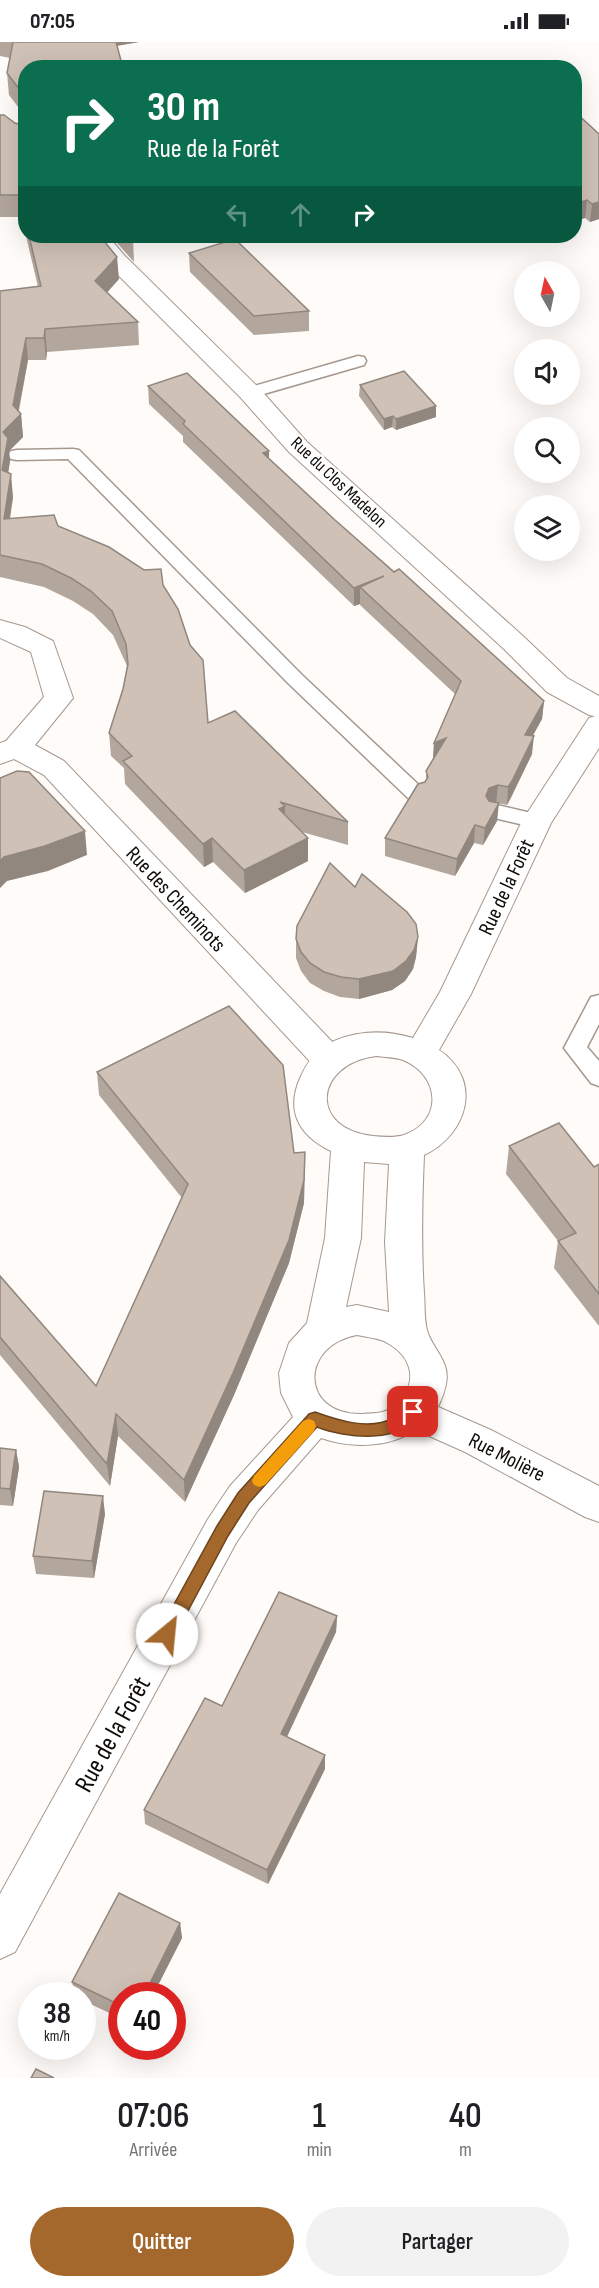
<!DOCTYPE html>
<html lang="fr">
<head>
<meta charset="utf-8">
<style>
  :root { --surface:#fff; --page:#f2f2f2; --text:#202124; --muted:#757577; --accent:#a5682c }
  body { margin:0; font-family:"Sofia Sans Condensed",sans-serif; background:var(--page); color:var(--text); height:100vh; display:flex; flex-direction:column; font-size:22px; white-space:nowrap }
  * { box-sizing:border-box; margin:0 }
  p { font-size:20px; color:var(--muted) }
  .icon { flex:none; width:33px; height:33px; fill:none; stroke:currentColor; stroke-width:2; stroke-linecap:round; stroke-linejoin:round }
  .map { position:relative; height:2036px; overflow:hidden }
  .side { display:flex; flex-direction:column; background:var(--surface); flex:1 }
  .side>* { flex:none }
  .guide { position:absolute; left:18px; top:18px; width:564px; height:183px; border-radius:24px; box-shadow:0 6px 24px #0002; background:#0b6e4f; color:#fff; overflow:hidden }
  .needle { width:39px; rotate:351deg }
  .controls { position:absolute; left:514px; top:219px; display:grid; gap:12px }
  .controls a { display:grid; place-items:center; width:66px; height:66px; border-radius:50%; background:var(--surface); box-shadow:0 6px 24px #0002; font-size:30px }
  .speed { position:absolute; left:18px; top:1940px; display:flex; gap:12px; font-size:30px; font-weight:700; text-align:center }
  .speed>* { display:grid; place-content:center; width:78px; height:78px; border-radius:50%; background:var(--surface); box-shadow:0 6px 24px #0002; line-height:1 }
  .speed small { font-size:15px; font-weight:400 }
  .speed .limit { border:9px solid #d22; background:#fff; color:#111 }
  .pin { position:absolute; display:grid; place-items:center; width:51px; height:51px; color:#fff; margin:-26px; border-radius:12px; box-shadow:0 3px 9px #0006 }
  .me { position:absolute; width:66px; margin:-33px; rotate:28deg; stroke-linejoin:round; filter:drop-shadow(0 0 4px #0008) }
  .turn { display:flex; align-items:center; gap:21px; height:126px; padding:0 30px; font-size:27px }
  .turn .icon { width:78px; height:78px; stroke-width:2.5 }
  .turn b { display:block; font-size:42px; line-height:51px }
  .lanes { display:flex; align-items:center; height:57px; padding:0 30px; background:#0003; justify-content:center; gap:30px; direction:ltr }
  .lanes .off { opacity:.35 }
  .eta { display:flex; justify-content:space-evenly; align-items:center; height:102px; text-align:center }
  .eta b { font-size:36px; font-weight:600; line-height:42px }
  .primary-button { display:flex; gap:12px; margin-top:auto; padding:12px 30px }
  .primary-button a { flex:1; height:69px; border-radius:36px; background:var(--accent); color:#fff; font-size:24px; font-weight:600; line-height:69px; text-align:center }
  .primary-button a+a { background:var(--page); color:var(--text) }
  .status { display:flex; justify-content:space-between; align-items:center; height:42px; padding:0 30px; background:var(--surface); direction:ltr }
  .status svg { height:16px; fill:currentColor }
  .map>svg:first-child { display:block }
</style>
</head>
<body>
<div class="status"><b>07:05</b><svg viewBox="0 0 49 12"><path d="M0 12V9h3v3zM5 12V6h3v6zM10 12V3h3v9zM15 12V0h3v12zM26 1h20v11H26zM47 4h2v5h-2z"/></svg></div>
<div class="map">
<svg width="599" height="2036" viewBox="0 0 599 2036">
  <rect width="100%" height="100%" fill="#fefbf8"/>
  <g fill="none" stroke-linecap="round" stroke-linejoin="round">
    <defs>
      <g id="lane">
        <path d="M358 314 364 315 366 319 364 323 250 356 244 355 241 351 244 347Z"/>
        <path d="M73 407 79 408 302 633 422 746 425 751 422 756 415 758 408 756 288 641 68 417 17 418 11 417 8 413 11 409 17 408Z"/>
        <path d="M497 763 544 774 547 779 544 784 537 786 490 775 487 770 490 765Z"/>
        <path d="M599 953V982L587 1005 599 1019V1044L591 1041 564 1006 591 955Z"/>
      </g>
      <g id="street">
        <path d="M85 194H108L124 213 259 346 307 400 524 595 567 636 599 654V675L589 673 547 650 504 607 289 410 241 356 108 223Z"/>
        <path d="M0 578 25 585 53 599 73 656 35 703 64 719 340 1008 344 1017 340 1026 328 1029 316 1026 44 733 14 717 0 722V701L6 699 44 655 31 610 0 596Z"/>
        <path d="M413 1354 491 1388 599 1444V1480L585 1475 465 1410 400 1381 394 1370 400 1359Z"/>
      </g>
      <path id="secondary" d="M599 673V706L551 781 471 952 439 1008C484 1038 467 1093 424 1113 422 1160 421 1205 424 1251 425 1262 424 1277 427 1288 432 1307 451 1319 446 1342 435 1400 370 1413 321 1396L258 1468 236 1501 15 1910 0 1917V1852L208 1477 230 1444 293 1375 281 1351 279 1331 289 1301 307 1281 325 1196 331 1109C298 1093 285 1068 301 1034 306 1023 313 1012 323 1005 349 988 384 987 413 996L440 950 522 779 589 676ZM376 1014C385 1015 395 1015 403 1018 440 1033 444 1079 404 1093 394 1096 383 1095 373 1094 308 1087 314 1022 376 1014ZM364 1120 389 1122 385 1200 389 1270 357 1263 346 1265 361 1196ZM357 1293C366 1295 376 1296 384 1299 414 1314 420 1343 393 1365 384 1372 373 1371 362 1372 299 1373 300 1303 357 1293Z"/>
    </defs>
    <use href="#lane" stroke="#a6988e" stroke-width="3"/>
    <use href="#street" stroke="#a6988e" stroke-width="2"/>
    <use href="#secondary" stroke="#a6988e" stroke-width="2"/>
    <use href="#lane" fill="#fff" fill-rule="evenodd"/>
    <use href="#street" fill="#fff" fill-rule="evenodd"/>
    <use href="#secondary" fill="#fff" fill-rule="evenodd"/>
  </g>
  <g fill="#b2a69d">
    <path d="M0 0H139L117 4 26 26V192L22 175H0V73L15 81 25 84V74L9 53 7 31 10 16 0 14Z"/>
    <path d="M574 69 599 92V177L590 180 585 176 574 179Z"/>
    <path d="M26 194H100L119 237 107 250 138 280 139 303 47 310 46 318H28L19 369 21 372 23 395 9 409 10 419 8 431 13 455 10 477 58 484 163 543 208 681 348 780V803L302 790 308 796V819L245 851 213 820 204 825 125 742 124 726 111 714 109 691 123 647 127 624 113 593 93 572 73 559 44 545 0 535V249L38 245Z"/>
    <path d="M111 194H131L133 197 134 220Z"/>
    <path d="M499 194H520L504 198Z"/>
    <path d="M189 211 309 269V289L254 293 190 230Z"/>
    <path d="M360 343 436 364V375L396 388 392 385 384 388 359 354Z"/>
    <path d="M148 344 269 417 335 478 544 659 542 677 532 694V712L511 756 507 763 498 761 497 779 483 803 474 801 455 834 385 814V796L426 738V729L433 717 434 701 455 652 360 563V562L354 564 183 400V394L149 362Z"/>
    <path d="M355 845 418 895 416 915 413 927 405 939 392 948 359 957 340 955 324 949 310 941 301 929 296 916V897Z"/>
    <path d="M97 1030 294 1111 305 1110 304 1161 289 1221 234 1353 185 1460 118 1394 110 1444 0 1313V1234L96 1344 182 1156 99 1053Z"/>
    <path d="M509 1104 594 1125 599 1122V1284L554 1226 558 1199 506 1132Z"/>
    <path d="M0 1406 16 1408 19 1425 13 1464 0 1463Z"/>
    <path d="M105 1472 94 1536 36 1532 33 1514Z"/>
    <path d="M337 1574 336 1590 287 1695 325 1713V1727L268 1842 145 1782 144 1768 222 1664Z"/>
    <path d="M180 1881 182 1896 153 1953H122V1977L82 1958V1953H75L72 1940Z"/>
  </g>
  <g fill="#91877f">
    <path d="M109 0H139L109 5Z"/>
    <path d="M587 158 585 176 574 179V162Z"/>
    <path d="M599 160V177L590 180 592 162Z"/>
    <path d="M505 194H520L504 198Z"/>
    <path d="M117 215 119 237 97 262 95 239Z"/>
    <path d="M45 287 47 310 46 318 44 296Z"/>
    <path d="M26 296 28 318 17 375 21 372 23 395 9 409 10 419 5 451 2 428 3 390 13 363Z"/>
    <path d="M436 364V375L396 388V377Z"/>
    <path d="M393 374 392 385 384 388V377Z"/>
    <path d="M269 409V426L263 411Z"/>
    <path d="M11 432 13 455 6 500 4 477Z"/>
    <path d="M384 534 360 545V562L354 564V546Z"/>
    <path d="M544 659 542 677 524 710 525 693Z"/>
    <path d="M534 694 532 712 507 763 508 745Z"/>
    <path d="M446 696 433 719 434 701Z"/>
    <path d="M498 743 496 761 485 771 486 754 489 746Z"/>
    <path d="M499 761 497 779 483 803 485 786Z"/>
    <path d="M285 764V787L279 767Z"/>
    <path d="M475 783 474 801 455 834 457 817Z"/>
    <path d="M85 789 87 813 48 829 7 839 0 846V819L4 815Z"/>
    <path d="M212 796 213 820 204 825 203 802Z"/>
    <path d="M308 796V819L245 851 244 828Z"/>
    <path d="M418 895 416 915 413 927 405 939 392 948 359 957V937Z"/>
    <path d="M305 1110 304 1161 289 1221 234 1353 185 1460 184 1438Z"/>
    <path d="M116 1372 118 1394 110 1444 107 1422Z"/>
    <path d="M16 1408 19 1425 13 1464 10 1447Z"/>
    <path d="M103 1454 105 1472 94 1536 92 1519Z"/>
    <path d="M337 1574 336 1590 281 1707V1692Z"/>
    <path d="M325 1713V1727L268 1842 267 1828Z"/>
    <path d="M180 1881 182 1896 153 1953H144Z"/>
  </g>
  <g fill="#cfc1b6" stroke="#91877f" stroke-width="1.5">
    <path d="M13 0H116L123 26H26V56L7 31Z"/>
    <path d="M574 69 599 92V160L592 162 587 158 574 162Z"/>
    <path d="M25 70H26V179L20 153H0V73H4L15 81 25 84Z"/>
    <path d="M29 194H100L117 215 95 239 138 280 45 287 44 296H26L13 363 21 372 3 390 8 396 2 428 11 432 4 477 54 473 58 484 109 505 144 528 161 527 163 543 178 567 190 603 203 618 208 681 235 669 348 780 280 760 285 764 279 767 308 796 244 828 212 796 203 802 123 719 132 714 109 691 123 647 128 622 126 602 112 569 91 549 71 536 42 522 0 513V249L41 244Z"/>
    <path d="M235 197 309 269 254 274 189 211Z"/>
    <path d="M404 329 436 364 396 377 393 374 384 377 360 343Z"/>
    <path d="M187 331 269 409 263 411 335 478 394 530 399 527 544 659 525 693 534 694 512 739 508 745 498 743 489 746 486 754 489 759 499 761 485 786 475 783 457 817 385 796 418 742 425 740 428 735 426 729 446 696 434 701 461 639 360 545 384 534 354 546 183 382 185 379 148 344Z"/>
    <path d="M17 729 29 730 85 789 45 804 4 815 0 819V736Z"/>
    <path d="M330 821 355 845 362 832 407 870 416 882 418 895 414 908 406 919 393 929 359 937 341 935 324 930 310 921 301 910 296 897 297 884Z"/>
    <path d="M229 964 283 1023 294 1111 305 1110 304 1138 289 1198 233 1331 184 1438 116 1372 107 1422 0 1295V1234L96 1344 188 1142 97 1030Z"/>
    <path d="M559 1081 594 1125 599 1122V1252L558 1199 576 1191 509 1104Z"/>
    <path d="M0 1406 16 1408 10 1447 0 1446Z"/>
    <path d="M44 1449 103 1454 92 1519 33 1514Z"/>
    <path d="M279 1550 337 1574 281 1692 325 1713 267 1828 144 1768 205 1656 222 1664Z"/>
    <path d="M119 1851 180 1881 144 1953H122V1964L72 1940Z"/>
    <path d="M36 2027 54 2036H31Z"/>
  </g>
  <path fill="#a5682c" stroke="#6b441d" stroke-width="1.5" d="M413 1364 419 1366 421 1370C405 1403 344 1396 317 1385L249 1461 228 1494 173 1597 167 1599 161 1597 159 1592 161 1586 217 1484 238 1451 309 1372 315 1370C337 1378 370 1389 393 1376 400 1372 405 1367 413 1364Z"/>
  <path fill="#f59e0b" d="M309 1377 314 1379 316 1384 314 1389 265 1443 259 1445 254 1443 252 1439 254 1434 303 1379Z"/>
  <g text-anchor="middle" stroke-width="5" stroke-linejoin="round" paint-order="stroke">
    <g font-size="18" fill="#0f0b07" stroke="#fff">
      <text transform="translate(339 440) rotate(43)" y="6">Rue du Clos Madelon</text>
    </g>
    <g font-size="21" fill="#0f0b07" stroke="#fff">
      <text transform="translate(506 845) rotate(-65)" y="7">Rue de la Forêt</text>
      <text transform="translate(176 857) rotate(47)" y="7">Rue des Cheminots</text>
      <text transform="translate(507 1415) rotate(27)" y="7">Rue Molière</text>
    </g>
    <g font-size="26" fill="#0f0b07" stroke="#fff">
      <text transform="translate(112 1692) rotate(-61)" y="9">Rue de la Forêt</text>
    </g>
  </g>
</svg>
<div class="controls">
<a><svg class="needle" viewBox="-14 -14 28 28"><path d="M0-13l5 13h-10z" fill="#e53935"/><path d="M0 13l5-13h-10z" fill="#757577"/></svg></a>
<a><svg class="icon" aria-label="sound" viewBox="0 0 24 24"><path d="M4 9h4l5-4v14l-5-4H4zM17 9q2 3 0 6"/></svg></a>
<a><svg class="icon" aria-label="search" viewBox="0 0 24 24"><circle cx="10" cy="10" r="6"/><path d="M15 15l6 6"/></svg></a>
<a><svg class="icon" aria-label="layers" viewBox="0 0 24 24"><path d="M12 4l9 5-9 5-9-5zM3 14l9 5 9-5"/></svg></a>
</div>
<div class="speed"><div>38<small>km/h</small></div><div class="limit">40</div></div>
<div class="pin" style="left:413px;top:1370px;background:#d93025"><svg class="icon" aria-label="arrive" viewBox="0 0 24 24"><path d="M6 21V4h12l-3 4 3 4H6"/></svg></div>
<svg class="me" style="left:167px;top:1592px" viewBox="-20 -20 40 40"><circle r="19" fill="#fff"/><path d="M0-13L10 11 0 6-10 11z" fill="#a5682c"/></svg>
<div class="guide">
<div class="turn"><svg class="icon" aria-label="right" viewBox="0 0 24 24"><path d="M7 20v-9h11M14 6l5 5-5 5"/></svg><div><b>30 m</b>Rue de la Forêt</div></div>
<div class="lanes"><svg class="icon off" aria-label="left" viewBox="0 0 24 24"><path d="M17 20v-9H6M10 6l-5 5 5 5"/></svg><svg class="icon off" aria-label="ahead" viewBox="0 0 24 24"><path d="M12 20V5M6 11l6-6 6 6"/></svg><svg class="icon" aria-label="right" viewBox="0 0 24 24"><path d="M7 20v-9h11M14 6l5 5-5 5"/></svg></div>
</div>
</div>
<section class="side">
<div class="eta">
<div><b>07:06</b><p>Arrivée</p></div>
<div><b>1</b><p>min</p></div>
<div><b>40</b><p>m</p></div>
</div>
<div class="primary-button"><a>Quitter</a><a>Partager</a></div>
</section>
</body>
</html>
